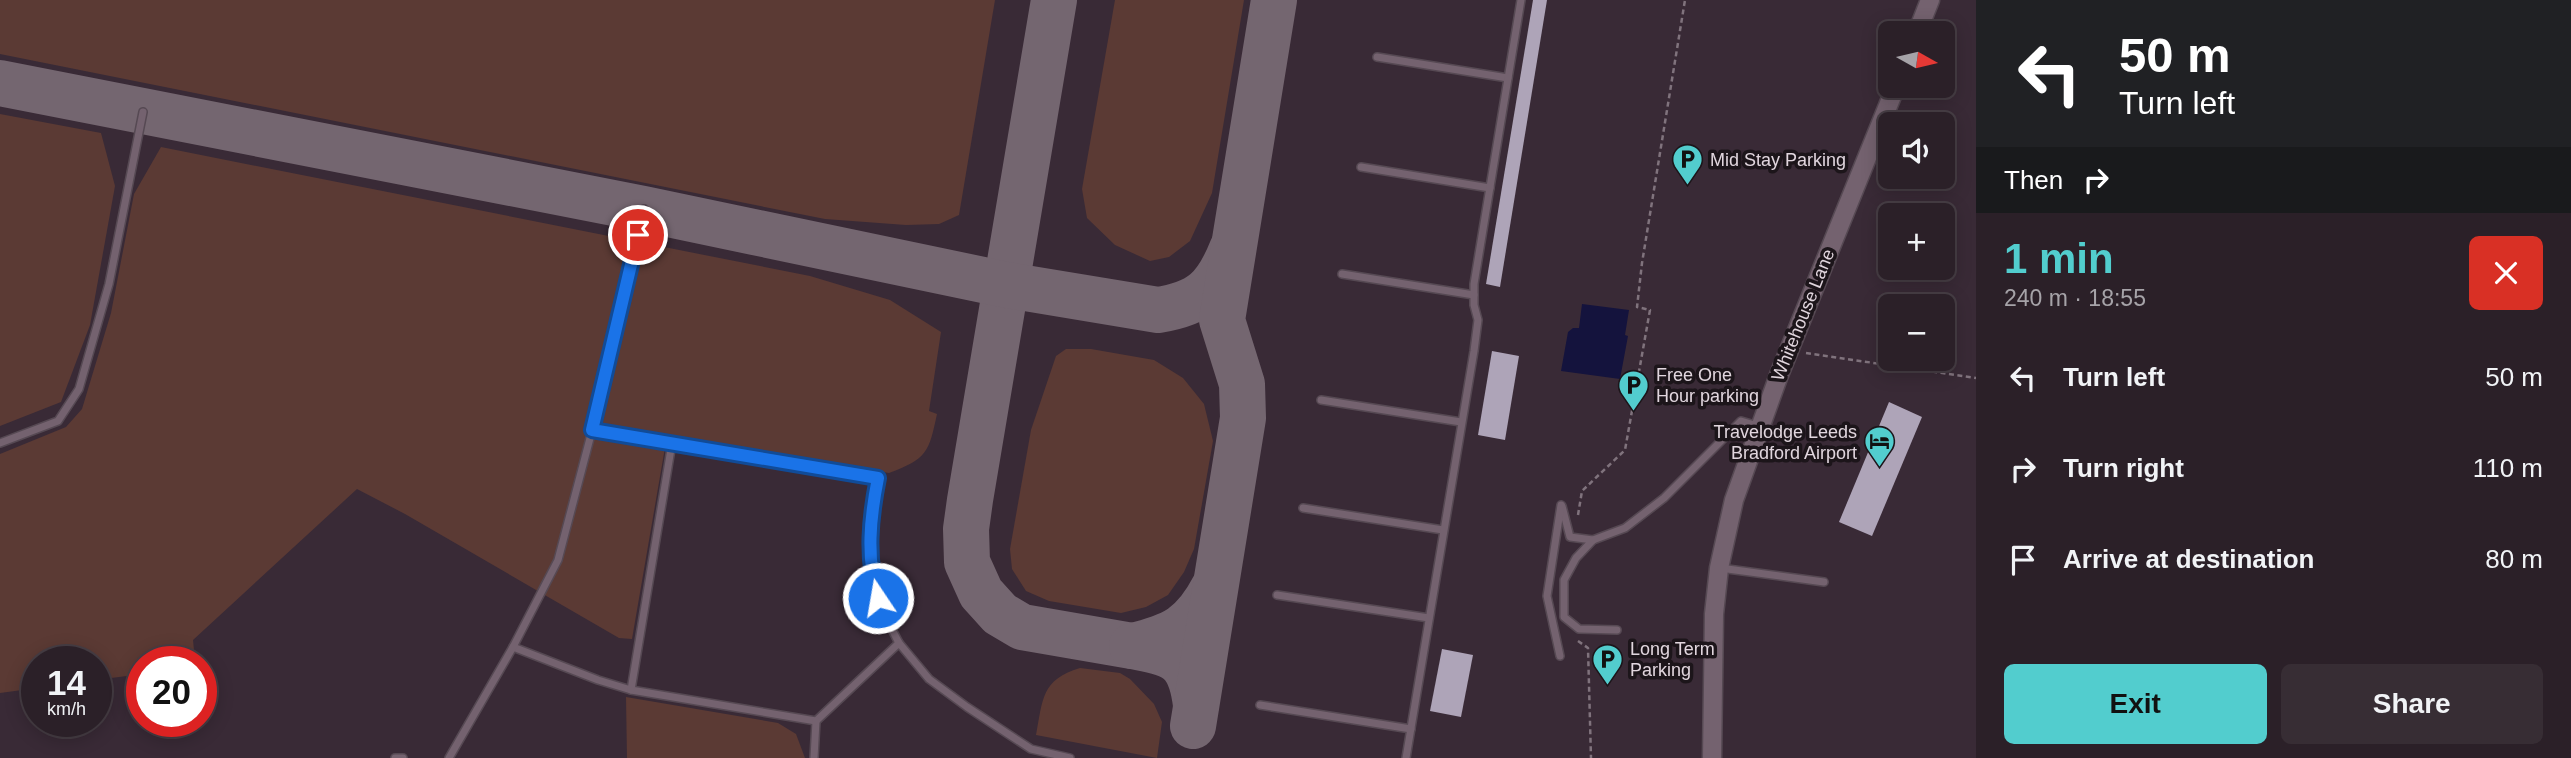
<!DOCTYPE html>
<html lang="en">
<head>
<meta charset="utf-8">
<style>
  :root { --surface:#2b2028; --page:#372d34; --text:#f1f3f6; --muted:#a6a3a8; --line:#473e45; --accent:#52cdce }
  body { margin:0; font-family:Helvetica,sans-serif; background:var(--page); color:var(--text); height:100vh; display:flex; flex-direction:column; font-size:26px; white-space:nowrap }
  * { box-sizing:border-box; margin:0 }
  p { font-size:23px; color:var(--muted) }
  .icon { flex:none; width:38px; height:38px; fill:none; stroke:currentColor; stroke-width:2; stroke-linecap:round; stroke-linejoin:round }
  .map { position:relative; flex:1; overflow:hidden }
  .drawer { display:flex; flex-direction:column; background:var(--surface); width:595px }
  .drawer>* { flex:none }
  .hud { background:#202124; color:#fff; overflow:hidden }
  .needle { width:46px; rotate:98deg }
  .fabs { position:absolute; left:1878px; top:21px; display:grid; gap:14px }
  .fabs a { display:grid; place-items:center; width:77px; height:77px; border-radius:10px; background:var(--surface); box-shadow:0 4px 18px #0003,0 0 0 2px var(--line); font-size:35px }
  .speed { position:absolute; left:21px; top:646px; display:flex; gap:14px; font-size:35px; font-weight:700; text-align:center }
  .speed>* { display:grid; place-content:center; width:91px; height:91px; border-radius:50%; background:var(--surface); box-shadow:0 4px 18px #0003,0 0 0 2px var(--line); line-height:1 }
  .speed small { font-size:18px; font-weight:400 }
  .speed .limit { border:10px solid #d22; background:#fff; color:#111 }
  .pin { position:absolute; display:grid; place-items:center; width:60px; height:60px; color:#fff; margin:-30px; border:4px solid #fff; border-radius:50%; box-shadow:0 2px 7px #0007 }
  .me { position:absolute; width:77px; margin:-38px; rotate:348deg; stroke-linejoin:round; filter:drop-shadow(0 0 5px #0008) }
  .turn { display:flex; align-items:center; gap:24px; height:147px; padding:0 28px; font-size:32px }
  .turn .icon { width:91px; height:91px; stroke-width:2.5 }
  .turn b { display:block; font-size:49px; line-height:60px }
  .then { display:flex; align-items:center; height:66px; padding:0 28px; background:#0003; gap:14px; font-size:26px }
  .round { display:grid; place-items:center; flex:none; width:74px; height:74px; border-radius:10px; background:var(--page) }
  .headline { display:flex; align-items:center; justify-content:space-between; height:119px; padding:0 28px }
  h1 { font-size:42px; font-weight:700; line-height:52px; color:var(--accent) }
  .button { display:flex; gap:14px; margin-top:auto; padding:14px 28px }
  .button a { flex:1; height:80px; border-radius:10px; background:var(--accent); color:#111; font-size:28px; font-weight:700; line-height:80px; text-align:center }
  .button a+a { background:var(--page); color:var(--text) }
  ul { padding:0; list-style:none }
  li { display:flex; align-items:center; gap:21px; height:91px; padding:0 28px }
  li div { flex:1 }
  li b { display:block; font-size:26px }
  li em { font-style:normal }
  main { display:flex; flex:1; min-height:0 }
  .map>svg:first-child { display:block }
</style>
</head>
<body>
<main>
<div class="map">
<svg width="1976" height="758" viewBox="0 0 1976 758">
  <rect width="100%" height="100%" fill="#392a36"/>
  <g fill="#5b3a34">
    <path d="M0 0H995L959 215 939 224 906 225 825 219 0 54Z"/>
    <path d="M1115 0H1244L1212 193 1190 241 1169 257 1150 261 1115 245 1087 218 1082 189Z"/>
    <path d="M0 114 101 133 115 186 90 325 61 402 0 426Z"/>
    <path d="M161 147 810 276 890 300 941 332 929 411 937 414C929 452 927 459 889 473L667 436 632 639 619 638 405 514 357 489 193 640 195 661 142 662V674L96 680V662H37V688L0 693V454L66 427 82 409 111 313 134 194Z"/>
    <path d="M1066 349H1091L1154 360 1183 378 1204 404 1213 441 1194 549 1184 572 1168 595 1146 607 1121 613 1049 601 1026 591 1012 569 1010 549 1031 430 1056 356Z"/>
    <path d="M1080 668 1120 673 1130 679 1154 704 1162 722 1157 758 1036 735C1043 699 1041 680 1080 668Z"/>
    <path d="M626 697 778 723 796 734 805 758H627Z"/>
  </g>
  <path fill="#14133d" d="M1582 304 1629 310 1625 335 1628 336 1620 379 1561 371 1568 332 1573 328H1579Z"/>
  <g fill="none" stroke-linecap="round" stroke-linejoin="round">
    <g stroke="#746670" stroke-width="46">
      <path d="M1054 0 970 500 966 529 967 562 981 593 1000 614 1022 627 1132 646"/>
      <path d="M0 83 644 209 1007 285 1158 310C1201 303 1216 289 1232 249"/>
      <path d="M1196 705C1190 658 1175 654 1132 646 1174 636 1193 627 1214 587"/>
      <path d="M1193 726 1243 418 1242 384 1222 320 1274 0"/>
    </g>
  </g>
  <g fill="#aea4b8">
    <path d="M1533 0H1547L1500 287 1486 284Z"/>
    <path d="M1492 351 1519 356 1505 440 1478 435Z"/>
    <path d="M1889 402 1922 417 1872 536 1839 522Z"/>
    <path d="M1442 649 1473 655 1461 717 1430 711Z"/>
  </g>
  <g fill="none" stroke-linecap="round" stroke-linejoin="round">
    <defs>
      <g id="service">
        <path d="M1377 57 1508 78"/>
        <path d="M1361 167 1490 188"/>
        <path d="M1342 274 1474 295"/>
        <path d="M1321 400 1461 422"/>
        <path d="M591 431 878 478C872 510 867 544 872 576 876 600 888 622 899 643"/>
        <path d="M0 443 58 421 79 389 109 284 143 112"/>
        <path d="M1562 506 1570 537 1593 540"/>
        <path d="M1303 508 1443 530"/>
        <path d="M1720 568 1824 582"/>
        <path d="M1277 595 1429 618"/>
        <path d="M1617 630 1579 629 1564 617V580L1576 558 1593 540 1625 528 1664 498 1741 421 1758 426"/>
        <path d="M513 647 598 680 631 690 816 721 899 643 929 679 967 707 1031 749 1070 758"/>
        <path d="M1560 656 1547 596 1561 505"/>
        <path d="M631 690 672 443"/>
        <path d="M1260 705 1411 729"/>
        <path d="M395 758H403"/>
        <path d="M449 758 513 647 558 560 609 366 644 209"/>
        <path d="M814 758 816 721"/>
        <path d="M1406 758 1474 351 1478 320 1474 305V284L1521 0"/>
      </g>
      <g id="tertiary">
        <path d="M1917 33 1930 0"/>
        <path d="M1712 758 1714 614 1719 568 1734 500 1779 375 1896 86"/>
      </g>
    </defs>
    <use href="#service" stroke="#564953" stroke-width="10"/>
    <use href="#tertiary" stroke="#564953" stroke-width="21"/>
    <g stroke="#80737d" stroke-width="2.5" stroke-dasharray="5 3.5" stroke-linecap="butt">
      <path d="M1806 353 1976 378"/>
      <path d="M1578 515 1582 491 1625 450 1650 310 1637 307 1642 263 1685 0"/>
      <path d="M1578 641 1588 648 1591 758"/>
    </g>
    <use href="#service" stroke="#74626f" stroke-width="7"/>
    <use href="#tertiary" stroke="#74626f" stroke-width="18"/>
  </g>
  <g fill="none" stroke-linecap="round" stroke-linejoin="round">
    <defs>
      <path id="route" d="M638 235 592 430 878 478C870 518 866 558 878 598"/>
    </defs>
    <use href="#route" stroke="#114b97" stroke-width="18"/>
    <use href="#route" stroke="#1a73e8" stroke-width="12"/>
  </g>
  <defs>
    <symbol id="parking-pin" viewBox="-11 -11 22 30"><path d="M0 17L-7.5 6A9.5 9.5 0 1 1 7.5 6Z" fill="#52cdce" stroke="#1c151a"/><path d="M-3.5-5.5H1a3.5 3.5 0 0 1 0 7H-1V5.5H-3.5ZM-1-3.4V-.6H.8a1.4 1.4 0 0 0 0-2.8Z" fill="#111"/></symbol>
    <symbol id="hotel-pin" viewBox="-11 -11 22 30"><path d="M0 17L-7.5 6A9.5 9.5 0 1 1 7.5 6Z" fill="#52cdce" stroke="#1c151a"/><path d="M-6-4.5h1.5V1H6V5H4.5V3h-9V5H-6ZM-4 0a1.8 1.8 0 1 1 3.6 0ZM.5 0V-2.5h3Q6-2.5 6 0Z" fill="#111"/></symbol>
  </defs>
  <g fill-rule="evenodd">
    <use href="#parking-pin" x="1670" y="142" width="35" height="47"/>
    <use href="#parking-pin" x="1616" y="368" width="35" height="47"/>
    <use href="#hotel-pin" x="1862" y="424" width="35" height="47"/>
    <use href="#parking-pin" x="1590" y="642" width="35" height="47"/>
  </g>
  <g text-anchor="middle" stroke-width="7" stroke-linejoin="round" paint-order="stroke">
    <g font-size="18" fill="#e1d6de" stroke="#1c151a" text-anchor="start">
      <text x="1710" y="166">Mid Stay Parking</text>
      <text x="1656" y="381">Free One<tspan x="1656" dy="21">Hour parking</tspan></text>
      <text x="1857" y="438" text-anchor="end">Travelodge Leeds<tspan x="1857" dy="21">Bradford Airport</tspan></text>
      <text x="1630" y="655">Long Term<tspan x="1630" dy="21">Parking</tspan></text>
    </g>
    <g font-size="18" fill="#e1d6de" stroke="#1c151a">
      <text transform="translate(1803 315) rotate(-68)" y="6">Whitehouse Lane</text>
    </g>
  </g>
</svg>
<div class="fabs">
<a><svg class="needle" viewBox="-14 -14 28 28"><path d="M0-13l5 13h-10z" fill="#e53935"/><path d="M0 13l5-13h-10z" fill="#a6a3a8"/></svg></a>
<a><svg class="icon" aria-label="sound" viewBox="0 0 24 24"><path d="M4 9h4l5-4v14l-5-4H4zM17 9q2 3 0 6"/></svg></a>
<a>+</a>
<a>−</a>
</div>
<div class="speed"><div>14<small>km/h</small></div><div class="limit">20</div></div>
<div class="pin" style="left:638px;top:235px;background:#d93025"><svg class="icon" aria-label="arrive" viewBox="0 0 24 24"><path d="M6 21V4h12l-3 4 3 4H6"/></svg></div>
<svg class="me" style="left:878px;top:598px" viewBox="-20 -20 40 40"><circle r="17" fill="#1a73e8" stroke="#fff" stroke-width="3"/><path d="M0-11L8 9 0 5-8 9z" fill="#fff"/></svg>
</div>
<section class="drawer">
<div class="hud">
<div class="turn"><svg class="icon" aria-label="left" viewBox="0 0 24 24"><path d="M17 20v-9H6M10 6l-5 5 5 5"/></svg><div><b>50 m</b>Turn left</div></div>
<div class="then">Then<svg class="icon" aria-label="right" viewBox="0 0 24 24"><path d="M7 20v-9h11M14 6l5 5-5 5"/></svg></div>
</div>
<div class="headline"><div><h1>1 min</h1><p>240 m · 18:55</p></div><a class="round" style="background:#d93025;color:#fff"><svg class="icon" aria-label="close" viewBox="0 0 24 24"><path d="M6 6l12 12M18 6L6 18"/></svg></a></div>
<ul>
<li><svg class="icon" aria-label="left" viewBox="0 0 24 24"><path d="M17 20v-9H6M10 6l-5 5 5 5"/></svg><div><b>Turn left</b></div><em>50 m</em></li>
<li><svg class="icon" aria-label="right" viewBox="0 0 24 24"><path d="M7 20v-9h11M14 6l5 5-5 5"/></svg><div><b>Turn right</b></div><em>110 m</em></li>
<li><svg class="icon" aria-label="arrive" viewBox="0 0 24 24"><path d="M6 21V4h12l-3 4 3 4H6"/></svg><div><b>Arrive at destination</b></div><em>80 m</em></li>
</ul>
<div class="button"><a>Exit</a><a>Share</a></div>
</section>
</main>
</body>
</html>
